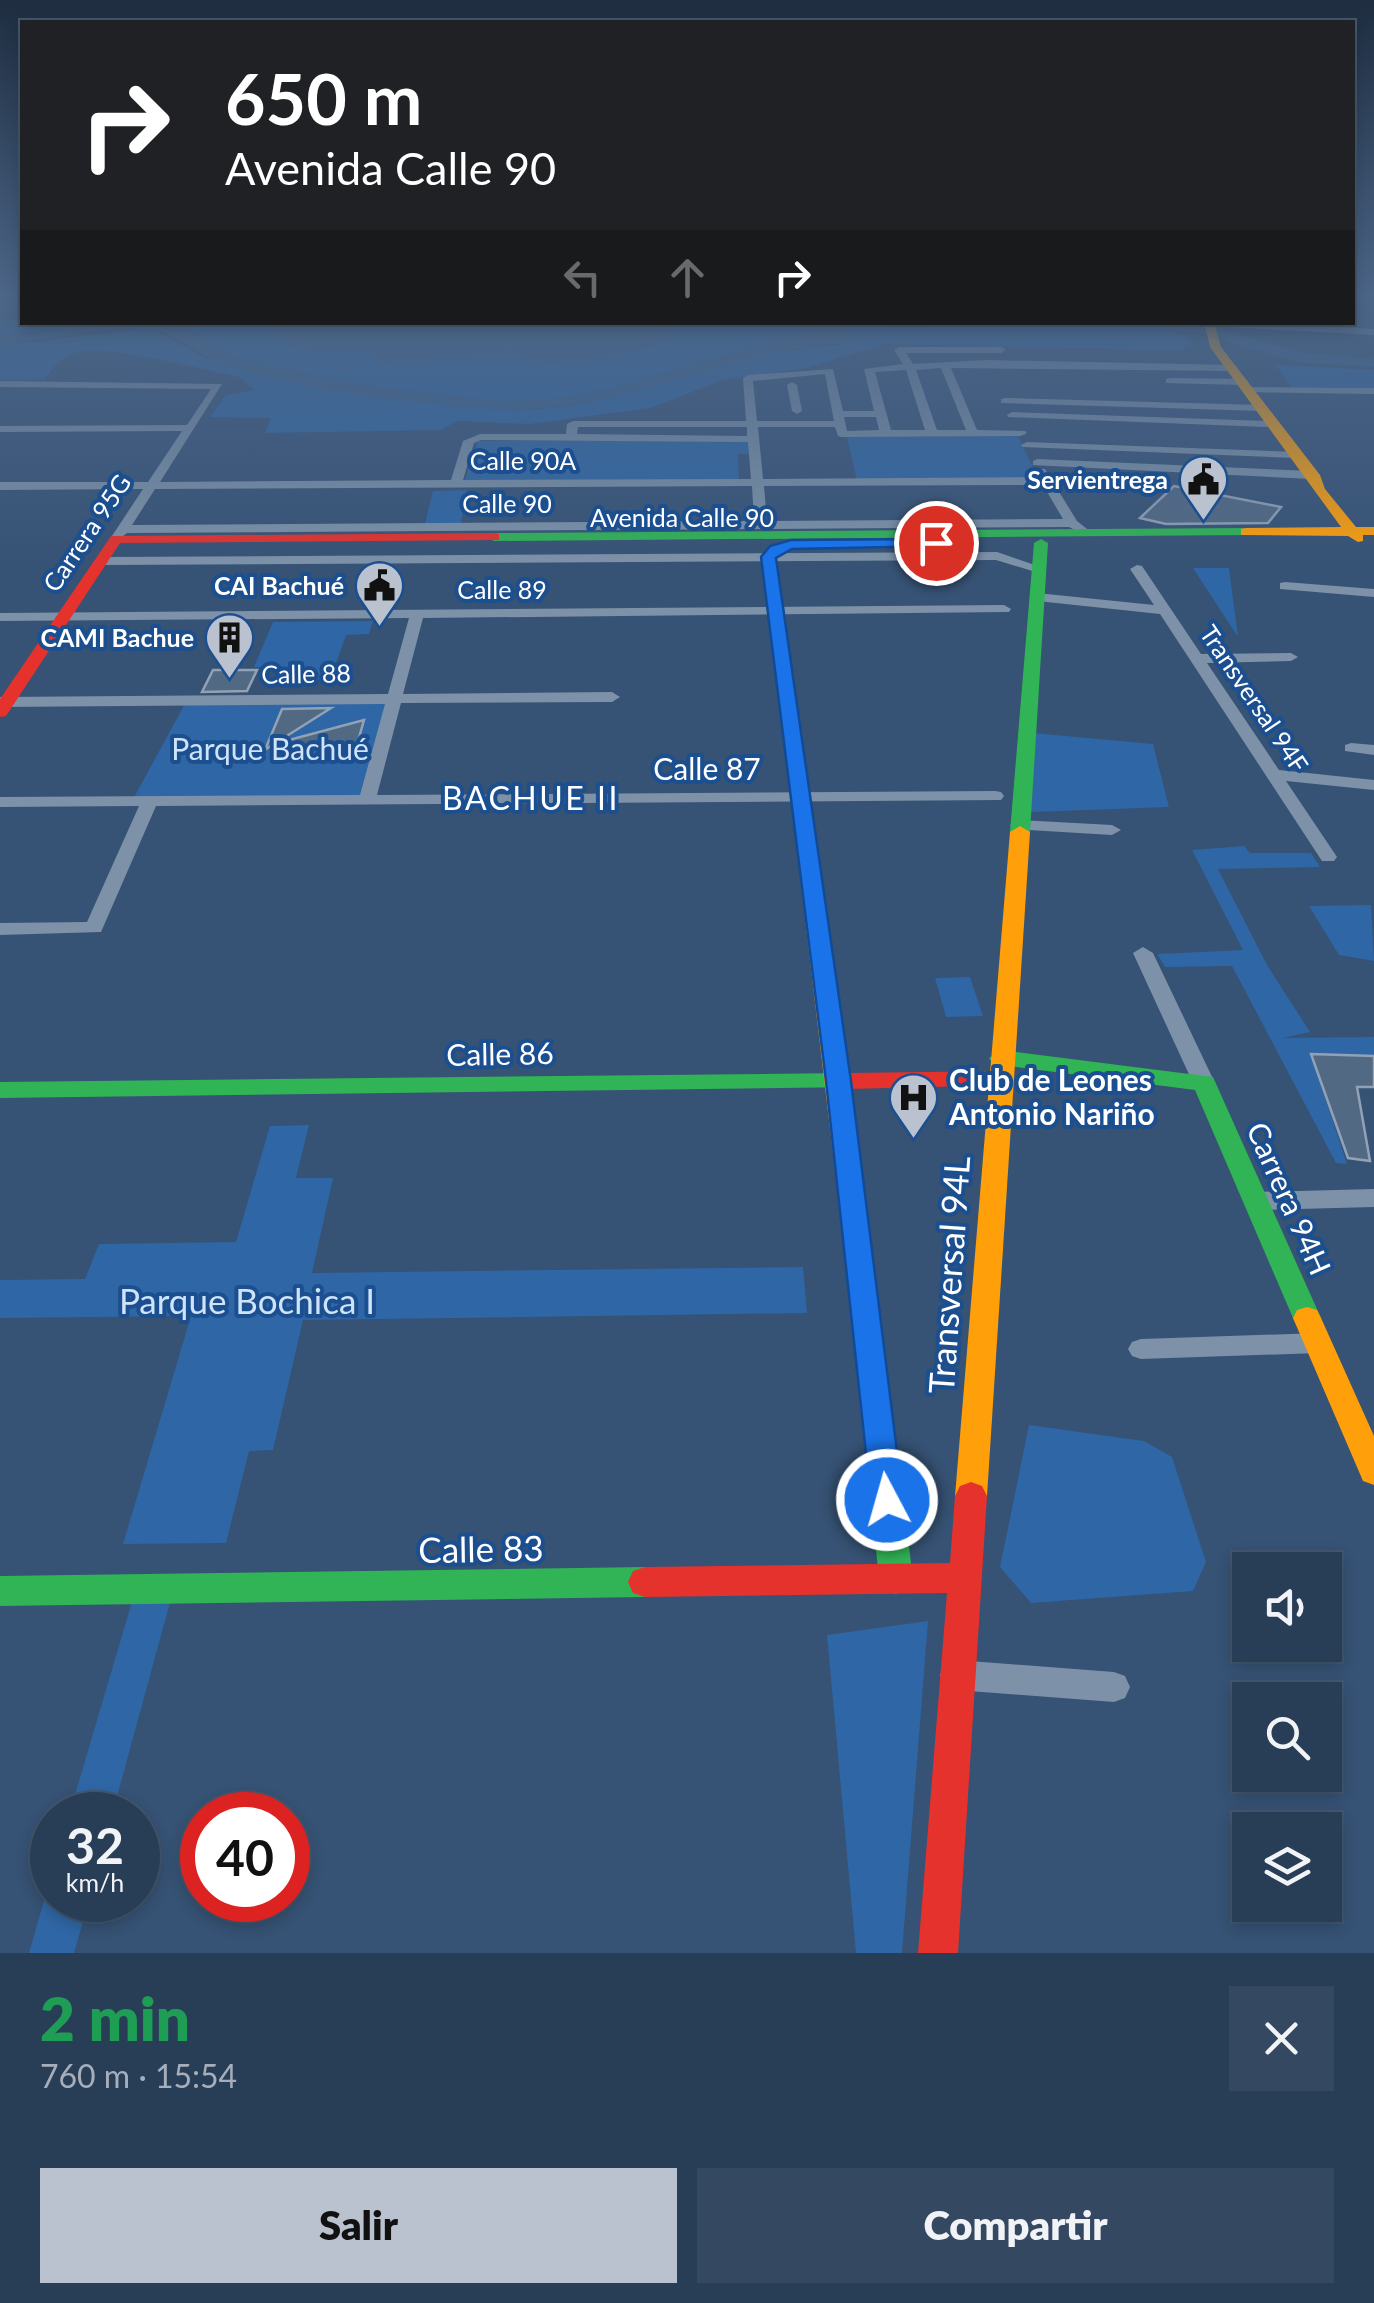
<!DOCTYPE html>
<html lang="es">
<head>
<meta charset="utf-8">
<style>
  :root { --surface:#283e57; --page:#344961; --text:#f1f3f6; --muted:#a5aeba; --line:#44576d; --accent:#b9c2ce }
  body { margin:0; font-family:Lato,sans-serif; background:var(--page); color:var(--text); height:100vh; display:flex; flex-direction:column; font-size:38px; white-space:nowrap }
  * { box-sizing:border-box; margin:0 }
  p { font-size:32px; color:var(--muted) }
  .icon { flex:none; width:55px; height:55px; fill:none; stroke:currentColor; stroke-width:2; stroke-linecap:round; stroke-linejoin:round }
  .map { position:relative; height:1953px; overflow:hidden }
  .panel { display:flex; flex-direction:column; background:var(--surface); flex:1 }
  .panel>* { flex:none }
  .guide { position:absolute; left:20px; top:20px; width:1335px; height:305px; border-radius:0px; box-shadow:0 5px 15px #0003,0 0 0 2px var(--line); background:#202124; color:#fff; overflow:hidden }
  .tools { position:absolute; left:1232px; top:1552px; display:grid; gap:20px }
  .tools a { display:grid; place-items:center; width:110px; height:110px; border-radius:0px; background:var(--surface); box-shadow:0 5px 15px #0003,0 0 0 2px var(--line); font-size:50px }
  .speed { position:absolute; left:30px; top:1792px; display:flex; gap:20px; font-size:50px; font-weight:700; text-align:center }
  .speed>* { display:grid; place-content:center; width:130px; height:130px; border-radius:50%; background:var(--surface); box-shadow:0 5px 15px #0003,0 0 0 2px var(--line); line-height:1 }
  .speed small { font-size:25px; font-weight:400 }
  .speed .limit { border:15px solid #d22; background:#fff; color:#111 }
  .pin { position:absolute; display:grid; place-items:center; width:85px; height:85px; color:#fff; margin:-42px; border:5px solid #fff; border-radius:50%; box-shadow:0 2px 10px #0007 }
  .me { position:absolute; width:110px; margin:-55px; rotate:354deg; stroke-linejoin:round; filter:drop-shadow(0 0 8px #0008) }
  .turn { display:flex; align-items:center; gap:35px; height:210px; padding:0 40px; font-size:45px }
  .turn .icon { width:130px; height:130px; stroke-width:2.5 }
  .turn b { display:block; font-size:70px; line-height:85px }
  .lanes { display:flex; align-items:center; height:95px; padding:0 40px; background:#0003; justify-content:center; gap:50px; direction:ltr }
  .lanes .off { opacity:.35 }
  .round { display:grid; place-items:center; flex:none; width:105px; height:105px; border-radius:0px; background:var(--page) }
  .summary { display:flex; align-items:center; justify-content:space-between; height:170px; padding:0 40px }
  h1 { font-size:60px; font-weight:800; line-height:75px; color:#1e9e55 }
  .primary-button { display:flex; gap:20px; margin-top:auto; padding:20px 40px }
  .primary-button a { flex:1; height:115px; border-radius:0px; background:var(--accent); color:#111; font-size:40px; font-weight:800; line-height:115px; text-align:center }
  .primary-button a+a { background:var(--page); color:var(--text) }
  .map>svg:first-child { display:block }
</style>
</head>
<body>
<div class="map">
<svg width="1374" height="1953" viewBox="0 0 1374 1953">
  <rect width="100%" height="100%" fill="#365274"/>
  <g fill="#2f66a5">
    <path d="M22 317V322L285 323 276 332 291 345 316 352 369 353 383 363 506 354 547 363 592 360 648 346 684 326 698 323H785L805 332 611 389 547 400 495 401 362 385 246 361C225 355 212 342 193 332 160 316 39 331 0 337V322Z"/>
    <path d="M1121 325C1144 328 1180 327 1195 346L1184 345V350L886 344 806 368 723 380 650 408 529 424 458 421 440 430 265 433 271 418 210 417 226 395 255 390 239 377C199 369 111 344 73 353 60 357 52 370 44 380H0V346L141 329C171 332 189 354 217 361 311 385 406 404 502 409 580 413 630 390 702 369 751 355 803 349 852 343L848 331 865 328Z"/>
    <path d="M1276 365 1374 370V388L1291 387Z"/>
    <path d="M1018 436 1039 480 857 481 847 437Z"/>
    <path d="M478 441H749L750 454H738L739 480H465Z"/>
    <path d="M467 490 461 523 425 524 433 491Z"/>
    <path d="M1193 568H1229L1238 637Z"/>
    <path d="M373 621 369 634 346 635 330 680 292 681 297 667H254L273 622Z"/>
    <path d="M395 699 365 800 132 801 187 700Z"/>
    <path d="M1033 733 1153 744 1169 807 1031 812Z"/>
    <path d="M1244 846 1250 853H1311L1320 867 1218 869 1267 965 1310 1032 1283 1038 1374 1037V1056L1311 1055 1347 1164 1336 1163 1232 966 1165 967 1157 954 1243 950 1192 850Z"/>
    <path d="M1371 905 1374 961 1339 955 1309 906Z"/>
    <path d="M970 977 983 1016 946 1017 935 978Z"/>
    <path d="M309 1125 296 1178H333L312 1273 803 1267 807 1313 303 1320 273 1450 249 1451 226 1543 123 1544 191 1316 0 1318V1280L85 1279 99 1244 236 1242 270 1126Z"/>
    <path d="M1029 1425 1144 1441 1172 1457 1206 1562 1193 1591 1031 1603 1000 1567Z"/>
    <path d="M134 1595H172L112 1815H69Z"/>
    <path d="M928 1621 902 1953H856L827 1635Z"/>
    <path d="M52 1873V1900H89L74 1953H29Z"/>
  </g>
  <g fill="#3b618d">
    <path d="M285 322H732V323L686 325 648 345 592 360 547 363 506 354 383 363 369 353 316 352 294 346 272 331Z"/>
    <path d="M842 322H1178L1190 324 1191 332 1121 325 865 328 848 331 853 343C734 346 625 414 504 409 421 406 305 392 226 366 203 358 183 337 159 331 123 322 39 340 0 346V337L17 335C66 330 127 314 176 326 202 333 220 354 246 361L362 385 495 401 547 400 611 389 804 332 785 323Z"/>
    <path d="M1223 330 1300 353 1374 359V367L1299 362 1226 341Z"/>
  </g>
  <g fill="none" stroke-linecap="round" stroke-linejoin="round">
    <path fill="#3b618d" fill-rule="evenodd" d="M1142 322 1219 328 1270 345 1263 349 1217 336Z"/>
  </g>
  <g fill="#526984" stroke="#92a2b6" stroke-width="2.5">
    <path d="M1174 486 1281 507 1268 523 1166 524 1140 518Z"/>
    <path d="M213 670H257L247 691 202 692Z"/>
    <path d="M331 708 274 744 364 720 356 748 273 749 272 745 265 750 282 709Z"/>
    <path d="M1311 1054 1374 1056V1087H1357L1370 1161 1348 1158Z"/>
  </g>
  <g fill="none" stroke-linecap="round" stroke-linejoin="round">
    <g fill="#7d92a8" fill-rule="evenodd">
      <path d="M1252 322 1374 329V335L1209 326 1204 323Z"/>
      <path d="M899 347H1001L1006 350 1001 353H906L913 364 987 360 1233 365 1238 368 1233 371 951 368 977 430 1025 431 1027 433 1021 436 842 437 838 436 835 427H758L763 479 1038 477 1037 469H1045L1077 521 1087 529 1081 533 1069 527 127 533 118 540 112 536 143 489 0 490V482H148L182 431 0 432V426L187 425 211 389 0 387V381L222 384 160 482 451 480 463 441 480 434H566L567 424 573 421H746L743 378 748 375 833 369 843 411H874L864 369 903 364 894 350ZM941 368 966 430H937L916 370ZM906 370 925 430H891L875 372ZM825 374 834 421H757L753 381ZM844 417H876L879 430 847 431ZM578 427H747V436L577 434ZM481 440 748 442 751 479 463 480 474 443ZM1043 485 1063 519 767 521 764 486ZM752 486 754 521 132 525 155 489Z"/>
      <path d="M1170 378 1243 379 1248 382 1243 385 1166 383V379Z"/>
      <path d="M792 382 797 385 802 411 797 414 792 411 787 385Z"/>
      <path d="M1248 387 1374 388V394L1244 392 1243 390Z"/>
      <path d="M1005 398 1262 405 1267 408 1262 411 1001 403V399Z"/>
      <path d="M1012 412 1267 421 1273 424 1267 427 1008 417 1007 415Z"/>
      <path d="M1027 442 1297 452 1303 455 1297 458 1023 447 1021 445Z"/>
      <path d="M1037 459 1312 471 1318 475 1312 479 1033 465V461Z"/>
      <path d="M997 552 1046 569 1039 573 996 560 102 565 95 561 102 557Z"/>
      <path d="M1137 565 1142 566 1201 654 1291 653 1298 657 1291 661 1207 663 1279 770 1374 780V790L1286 781 1337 857 1334 861H1322L1160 614 1037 601 1030 597 1037 593 1154 605 1130 569Z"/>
      <path d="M1285 582 1374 589V597L1280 589V583Z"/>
      <path d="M1004 605 1011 609 1009 612 423 618 403 694 612 692 620 697 612 702 401 703 377 795 995 791 1001 792 1004 796 1001 800 156 806 101 932 0 935V923L87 922 139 806 0 807V797L360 795 385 704 0 707V697L388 694 409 618 0 621V613Z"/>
      <path d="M1351 743 1374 745V755L1345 751V745Z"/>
      <path d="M1019 820 1112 825 1121 830 1112 835 1013 829 1010 825Z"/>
      <path d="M1143 947 1153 953 1215 1083 1212 1088 1204 1090 1193 1083 1133 953Z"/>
      <path d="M1374 1189V1207L1256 1210 1248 1207 1244 1201 1248 1195 1256 1192Z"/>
      <path d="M1318 1333 1327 1336 1331 1343 1327 1350 1318 1353 1141 1359 1132 1356 1128 1349 1132 1342 1141 1339Z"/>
      <path d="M956 1660 1114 1672 1125 1676 1130 1687 1125 1698 1114 1702 956 1690 945 1686 940 1675 945 1664Z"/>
    </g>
    <g fill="#30b455" fill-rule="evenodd">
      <path d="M1246 528 1251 529V535L494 541 487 537 494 533Z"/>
      <path d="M1041 539 1048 543 1030 832 1020 838 1010 832 1034 543Z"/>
      <path d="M1001 1050 1213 1077 1321 1318 1317 1326 1307 1329 1297 1326 1293 1318 1195 1090 993 1064 989 1058Z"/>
      <path d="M848 1073 857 1075 860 1081 857 1087 0 1098V1082Z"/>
      <path d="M864 1286 874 1289 878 1297 913 1579 908 1590 896 1594 884 1590 879 1579 850 1297 854 1289Z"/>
      <path d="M645 1567 657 1571 662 1582 657 1593 645 1597 0 1606V1576Z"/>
    </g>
    <g fill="#ff9f0a" fill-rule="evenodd">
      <path d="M1204 322H1214L1221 347 1320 475 1325 489 1356 527H1374V535H1363V541L1358 542 1348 536 1241 535V529L1246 528 1341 527 1210 347Z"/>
      <path d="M769 553 776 557 878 1297 874 1305 864 1308 854 1305 850 1297 762 557Z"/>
      <path d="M1020 826 1030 832 987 1496 982 1506 971 1510 960 1506 955 1496 1010 832Z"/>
      <path d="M1307 1307 1317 1310 1321 1318 1374 1436V1485L1363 1481 1293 1318 1297 1310Z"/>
    </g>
    <g fill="#e5322d" fill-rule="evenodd">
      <path d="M494 533 499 534V540L120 543 6 716 0 717V699L111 536Z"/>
      <path d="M1000 1071 1009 1073 1012 1079 1009 1085 848 1089 836 1081 848 1073Z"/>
      <path d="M971 1482 982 1486 987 1496 958 1953H918L947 1593 645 1597 633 1593 628 1582 633 1571 645 1567 950 1563 955 1496 960 1486Z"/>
    </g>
  </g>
  <linearGradient id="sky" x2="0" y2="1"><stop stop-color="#1e2d40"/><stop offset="0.52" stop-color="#4c6688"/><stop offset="1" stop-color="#4c6688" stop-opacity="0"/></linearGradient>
  <rect width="1374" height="568" fill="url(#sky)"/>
  <path fill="#1a73e8" stroke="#114b97" stroke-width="2.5" d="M936 539 941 540V546L792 549 776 558 851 1081 903 1500 898 1510 887 1514 876 1510 871 1500 826 1081 761 557 770 546 791 540Z"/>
  <defs>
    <symbol id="civic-pin" viewBox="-11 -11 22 30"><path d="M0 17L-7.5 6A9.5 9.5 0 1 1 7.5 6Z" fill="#b9c2ce" stroke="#1b4f8f"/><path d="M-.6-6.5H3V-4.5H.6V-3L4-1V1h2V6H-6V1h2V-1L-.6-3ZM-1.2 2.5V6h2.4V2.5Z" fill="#111"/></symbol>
    <symbol id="building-pin" viewBox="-11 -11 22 30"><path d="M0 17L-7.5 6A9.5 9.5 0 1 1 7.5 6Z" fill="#b9c2ce" stroke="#1b4f8f"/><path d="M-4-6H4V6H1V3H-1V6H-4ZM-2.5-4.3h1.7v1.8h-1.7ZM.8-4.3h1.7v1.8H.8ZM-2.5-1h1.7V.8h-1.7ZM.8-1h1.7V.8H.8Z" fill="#111"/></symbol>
    <symbol id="hospital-pin" viewBox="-11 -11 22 30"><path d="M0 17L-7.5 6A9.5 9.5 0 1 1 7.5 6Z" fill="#b9c2ce" stroke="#1b4f8f"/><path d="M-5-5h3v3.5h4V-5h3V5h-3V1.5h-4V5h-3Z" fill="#111"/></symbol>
  </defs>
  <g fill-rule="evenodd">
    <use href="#civic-pin" x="1176" y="452" width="55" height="75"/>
    <use href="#civic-pin" x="352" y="558" width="55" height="75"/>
    <use href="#building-pin" x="202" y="610" width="55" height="75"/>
    <use href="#hospital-pin" x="886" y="1070" width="55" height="75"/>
  </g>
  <g text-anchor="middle" stroke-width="8" stroke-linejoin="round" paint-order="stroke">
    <g font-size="25" fill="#fff" stroke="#1b4f8f">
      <text x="523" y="470">Calle 90A</text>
      <text x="507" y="513">Calle 90</text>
      <text x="682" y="527">Avenida Calle 90</text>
      <text transform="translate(87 533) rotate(-56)" y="9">Carrera 95G</text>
      <text x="502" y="599">Calle 89</text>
      <text transform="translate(306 674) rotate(-1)" y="9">Calle 88</text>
      <text transform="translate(1254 699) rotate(56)" y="9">Transversal 94F</text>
    </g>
    <g font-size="25" font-weight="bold" fill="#fff" stroke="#1b4f8f" text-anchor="end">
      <text x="1168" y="489">Servientrega</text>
      <text x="344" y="595">CAI Bachué</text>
      <text x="194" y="647">CAMI Bachue</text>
    </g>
    <g font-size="30" fill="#cfe3fa" stroke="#1b4f8f">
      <text x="270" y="760">Parque Bachué</text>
    </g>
    <g font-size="30" fill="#fff" stroke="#1b4f8f">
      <text x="707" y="780">Calle 87</text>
      <text transform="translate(500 1055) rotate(-1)" y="10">Calle 86</text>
      <text transform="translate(1288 1199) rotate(66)" y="10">Carrera 94H</text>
    </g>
    <g font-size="30" font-weight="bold" fill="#fff" stroke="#1b4f8f" text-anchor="start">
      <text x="949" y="1091">Club de Leones<tspan x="949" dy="34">Antonio Nariño</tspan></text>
    </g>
    <g font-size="32" letter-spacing="2.5" fill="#fff" stroke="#1b4f8f">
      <text x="531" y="810">BACHUE II</text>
    </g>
    <g font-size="35" fill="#fff" stroke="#1b4f8f">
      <text transform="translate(950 1275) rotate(-86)" y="12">Transversal 94L</text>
      <text transform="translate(481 1550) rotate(-1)" y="12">Calle 83</text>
    </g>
    <g font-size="35" fill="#cfe3fa" stroke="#1b4f8f">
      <text x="247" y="1314">Parque Bochica I</text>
    </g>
  </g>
</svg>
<div class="tools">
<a><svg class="icon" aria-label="sound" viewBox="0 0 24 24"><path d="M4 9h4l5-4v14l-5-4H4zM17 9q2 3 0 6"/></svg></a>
<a><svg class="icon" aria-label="search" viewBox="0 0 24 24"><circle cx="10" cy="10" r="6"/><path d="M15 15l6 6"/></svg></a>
<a><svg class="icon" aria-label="layers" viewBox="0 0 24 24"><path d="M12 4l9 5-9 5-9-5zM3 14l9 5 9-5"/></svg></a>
</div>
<div class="speed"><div>32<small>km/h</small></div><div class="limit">40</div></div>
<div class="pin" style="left:936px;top:543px;background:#d93025"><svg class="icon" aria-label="arrive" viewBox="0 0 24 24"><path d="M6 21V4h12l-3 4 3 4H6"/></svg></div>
<svg class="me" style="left:887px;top:1500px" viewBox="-20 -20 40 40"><circle r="17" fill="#1a73e8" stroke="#fff" stroke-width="3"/><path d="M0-11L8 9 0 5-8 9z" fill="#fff"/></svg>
<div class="guide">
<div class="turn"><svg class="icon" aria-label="right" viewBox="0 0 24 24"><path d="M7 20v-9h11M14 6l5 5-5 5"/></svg><div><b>650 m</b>Avenida Calle 90</div></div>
<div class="lanes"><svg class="icon off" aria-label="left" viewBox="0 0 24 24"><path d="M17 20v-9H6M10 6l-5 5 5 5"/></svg><svg class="icon off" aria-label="ahead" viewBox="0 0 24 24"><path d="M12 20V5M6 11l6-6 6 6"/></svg><svg class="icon" aria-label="right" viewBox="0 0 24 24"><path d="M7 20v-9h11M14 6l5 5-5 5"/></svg></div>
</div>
</div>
<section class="panel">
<div class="summary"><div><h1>2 min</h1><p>760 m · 15:54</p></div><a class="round"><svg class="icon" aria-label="close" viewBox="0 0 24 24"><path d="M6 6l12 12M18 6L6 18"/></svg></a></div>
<div class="primary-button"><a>Salir</a><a>Compartir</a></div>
</section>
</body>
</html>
